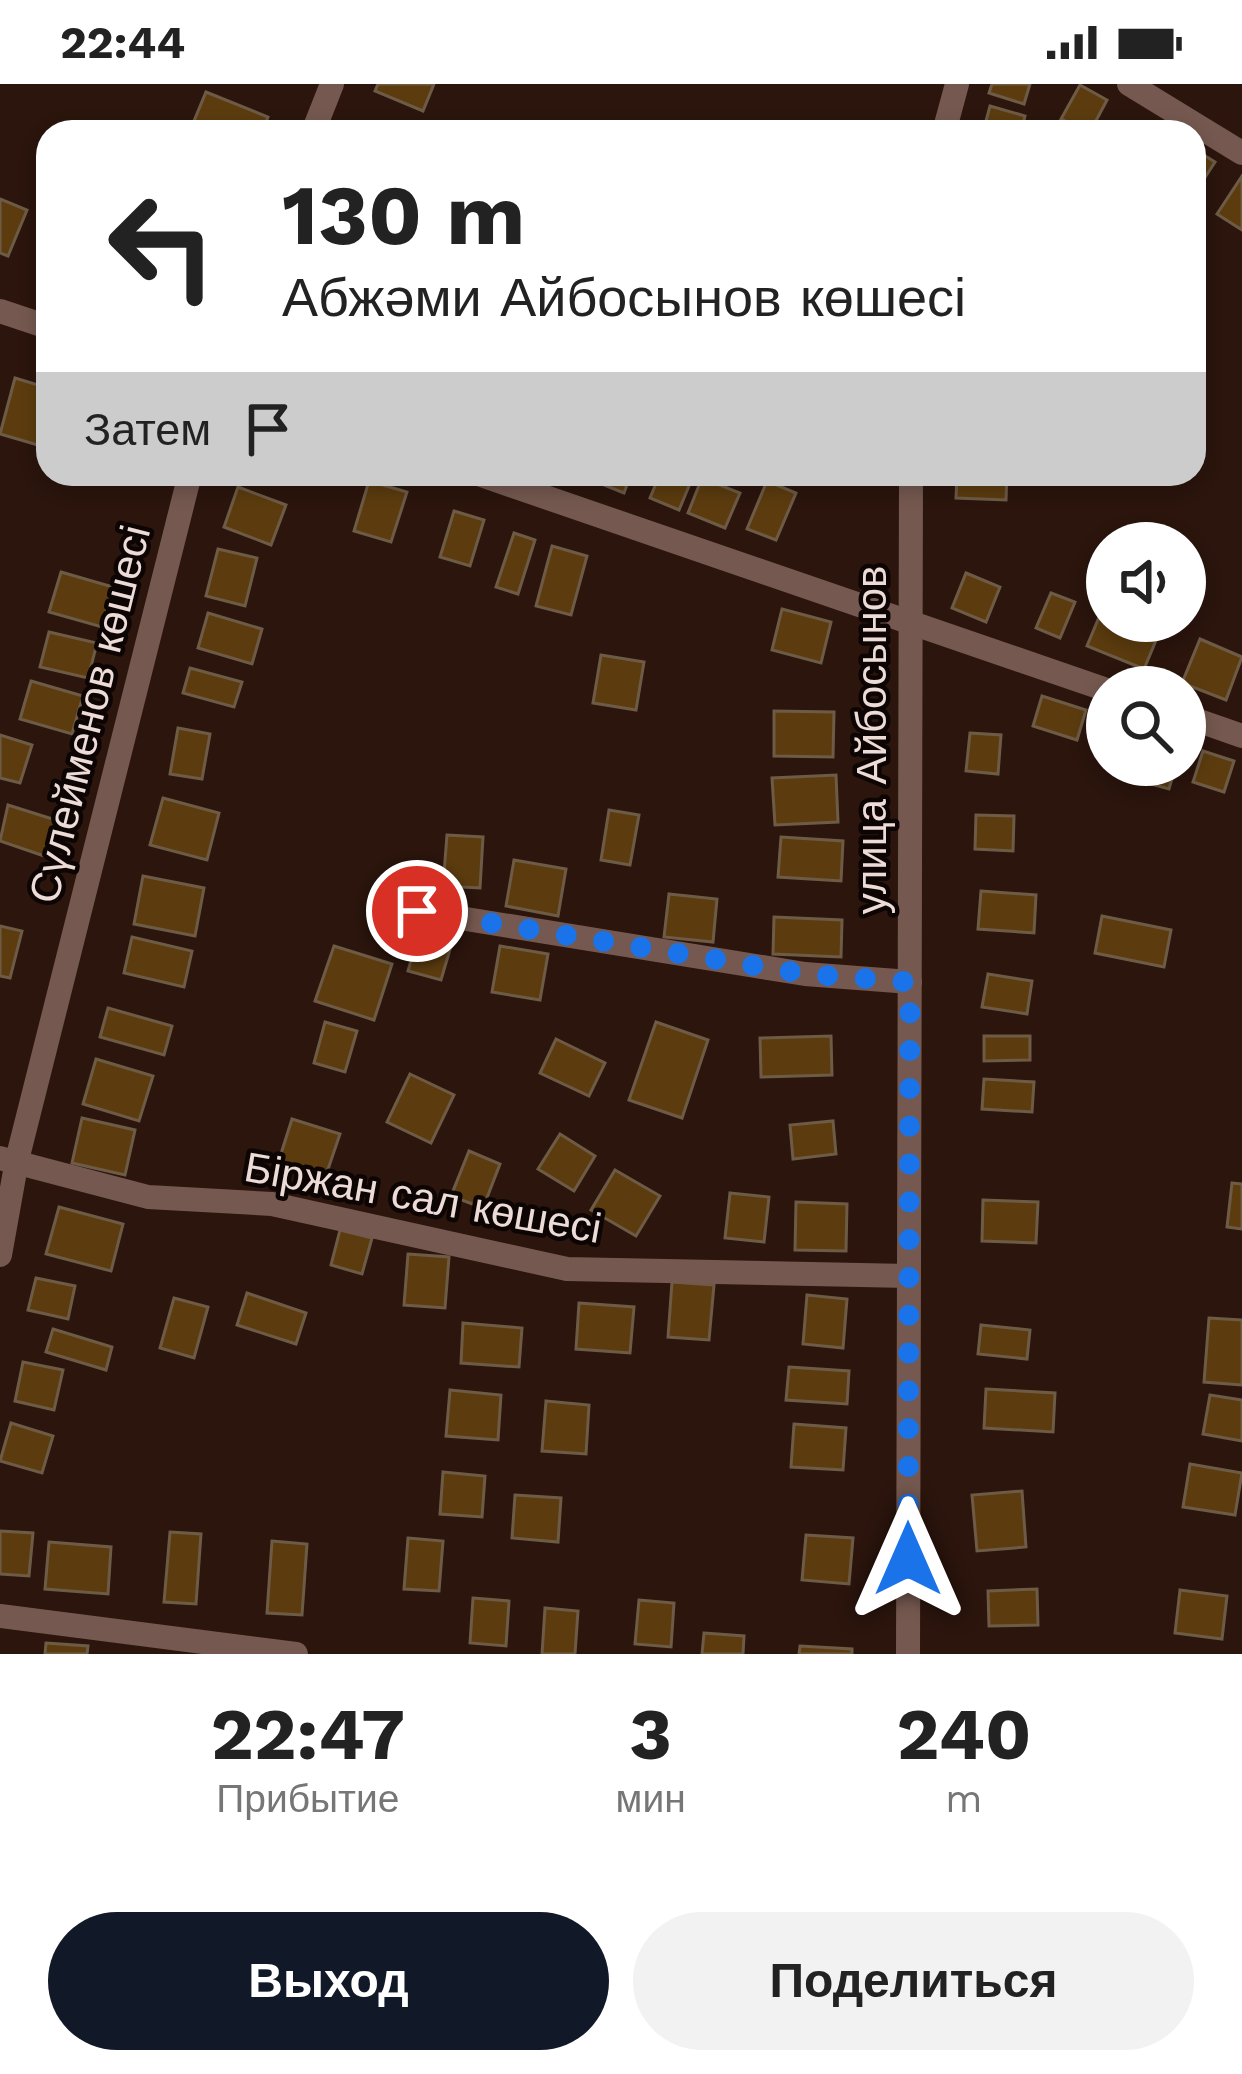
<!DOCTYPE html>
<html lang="ru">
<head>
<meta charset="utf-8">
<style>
  :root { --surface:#fff; --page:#f2f2f2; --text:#222; --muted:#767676; --accent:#111827 }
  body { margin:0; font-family:"Work Sans",sans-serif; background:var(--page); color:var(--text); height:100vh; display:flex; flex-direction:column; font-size:45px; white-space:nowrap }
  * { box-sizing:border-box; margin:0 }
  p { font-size:39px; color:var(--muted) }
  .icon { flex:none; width:66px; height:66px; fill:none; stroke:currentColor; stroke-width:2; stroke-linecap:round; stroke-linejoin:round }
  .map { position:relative; height:1570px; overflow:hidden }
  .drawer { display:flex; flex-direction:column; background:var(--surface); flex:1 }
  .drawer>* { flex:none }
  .guide { position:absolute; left:36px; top:36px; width:1170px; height:366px; border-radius:36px; box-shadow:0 6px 18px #0003; background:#fff; color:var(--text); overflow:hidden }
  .tools { position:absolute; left:1086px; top:438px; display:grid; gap:24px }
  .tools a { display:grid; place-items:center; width:120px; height:120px; border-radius:50%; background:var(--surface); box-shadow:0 6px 18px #0003; font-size:60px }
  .pin { position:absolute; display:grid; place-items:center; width:102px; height:102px; color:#fff; margin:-51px; border:6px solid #fff; border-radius:50%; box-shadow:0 3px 12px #0007 }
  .me { position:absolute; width:132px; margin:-66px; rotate:0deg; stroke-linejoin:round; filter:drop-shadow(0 0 9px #0008) }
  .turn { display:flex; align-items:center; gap:42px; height:252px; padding:0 48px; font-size:54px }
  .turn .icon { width:156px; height:156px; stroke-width:2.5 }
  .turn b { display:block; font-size:84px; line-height:102px }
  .then { display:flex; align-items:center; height:114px; padding:0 48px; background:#0003; gap:24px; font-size:45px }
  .eta { display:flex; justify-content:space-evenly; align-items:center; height:204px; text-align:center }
  .eta b { font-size:72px; font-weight:700; line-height:84px }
  .cta { display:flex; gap:24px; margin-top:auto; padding:24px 48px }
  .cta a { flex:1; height:138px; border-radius:72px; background:var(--accent); color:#fff; font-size:48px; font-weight:700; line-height:138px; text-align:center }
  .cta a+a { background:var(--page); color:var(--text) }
  .status { display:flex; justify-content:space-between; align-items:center; height:84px; padding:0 60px; background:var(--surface); direction:ltr }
  .status svg { height:33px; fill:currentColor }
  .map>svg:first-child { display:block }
</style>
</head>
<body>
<div class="status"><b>22:44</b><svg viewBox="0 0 49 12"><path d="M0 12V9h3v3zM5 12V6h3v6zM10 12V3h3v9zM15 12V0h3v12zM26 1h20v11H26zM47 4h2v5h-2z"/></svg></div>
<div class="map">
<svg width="1242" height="1570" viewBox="0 0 1242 1570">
  <rect width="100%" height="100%" fill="#2b150d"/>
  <g fill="#5c3c0f" stroke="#6d5b46" stroke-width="3">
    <path d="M378 0H434L423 27 375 7Z"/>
    <path d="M992 0H1030L1024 20 989 9Z"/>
    <path d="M1080 1 1107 16 1090 48 1061 35Z"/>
    <path d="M206 8 268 33 262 48H221L194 37Z"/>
    <path d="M990 22 1025 32 1021 48H983Z"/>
    <path d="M1194 65 1215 78 1197 106 1194 104Z"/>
    <path d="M1242 92V146L1217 130Z"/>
    <path d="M0 115 27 126 8 172 0 169Z"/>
    <path d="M15 294 48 304 38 361 0 350Z"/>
    <path d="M603 390H631L624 409 599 399Z"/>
    <path d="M660 390H694L679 426 650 414Z"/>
    <path d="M957 390H1007L1006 416 956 414Z"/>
    <path d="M702 394 740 409 725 444 688 429Z"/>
    <path d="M369 397 407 408 391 458 354 447Z"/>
    <path d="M767 397 796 409 776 456 747 445Z"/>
    <path d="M238 403 286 421 271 461 224 443Z"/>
    <path d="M454 427 484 436 470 482 440 473Z"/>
    <path d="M514 449 535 456 518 510 496 503Z"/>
    <path d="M552 462 587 472 571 531 536 522Z"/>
    <path d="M218 465 257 474 245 522 206 512Z"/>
    <path d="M61 488 113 503 102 543 49 528Z"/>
    <path d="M966 489 1000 503 986 538 952 524Z"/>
    <path d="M1051 509 1075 518 1060 554 1036 544Z"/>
    <path d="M1105 519 1107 537 1162 542 1144 585 1087 562Z"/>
    <path d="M782 525 831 538 821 579 772 566Z"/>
    <path d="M208 529 262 545 252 580 198 564Z"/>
    <path d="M49 548 97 559 88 594 40 583Z"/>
    <path d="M1200 555 1242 573 1226 616 1182 599Z"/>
    <path d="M601 571 644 578 636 626 593 619Z"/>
    <path d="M190 584 242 598 234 623 183 609Z"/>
    <path d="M31 597 83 612 72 650 20 635Z"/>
    <path d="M1042 612 1086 626 1077 656 1033 642Z"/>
    <path d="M774 627 834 628 833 673 774 672Z"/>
    <path d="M178 644 210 650 202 695 170 690Z"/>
    <path d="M970 649 1001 651 998 690 966 687Z"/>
    <path d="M0 651 32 661 20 699 0 694Z"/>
    <path d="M1203 667 1234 677 1224 708 1193 698Z"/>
    <path d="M1144 681H1176L1169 705 1140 697Z"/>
    <path d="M836 691 838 738 775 741 772 694Z"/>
    <path d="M163 714 219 729 207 776 150 761Z"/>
    <path d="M8 721 62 738 50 774 0 757Z"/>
    <path d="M609 726 639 731 630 781 601 776Z"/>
    <path d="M976 731 1014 732 1013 767 975 765Z"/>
    <path d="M447 751 483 753 480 804 443 802Z"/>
    <path d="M781 753 843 757 841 797 778 793Z"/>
    <path d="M514 776 566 785 558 832 506 822Z"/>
    <path d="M143 792 204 804 195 852 134 840Z"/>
    <path d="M981 807 1036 811 1034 849 978 845Z"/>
    <path d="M669 810 717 815 713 858 664 853Z"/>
    <path d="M1102 832 1171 846 1164 883 1095 869Z"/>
    <path d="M774 833 842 836 841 873 773 870Z"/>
    <path d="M0 842 22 847 10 894 0 892Z"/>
    <path d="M421 842 454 852 441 896 408 887Z"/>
    <path d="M132 853 192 867 184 903 124 889Z"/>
    <path d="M334 862 392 880 374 936 315 917Z"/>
    <path d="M500 862 548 870 540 916 492 908Z"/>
    <path d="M988 890 1032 897 1027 930 982 923Z"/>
    <path d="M108 924 172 942 164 971 100 953Z"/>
    <path d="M325 938 357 947 345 988 314 979Z"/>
    <path d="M656 938 708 956 682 1034 629 1016Z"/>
    <path d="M831 952 832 991 761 993 760 954Z"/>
    <path d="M984 952H1030V976L984 977Z"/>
    <path d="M556 955 605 979 589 1012 540 989Z"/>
    <path d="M96 975 153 992 139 1037 83 1020Z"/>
    <path d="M410 990 454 1011 431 1059 387 1038Z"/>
    <path d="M984 995 1034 998 1032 1028 982 1025Z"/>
    <path d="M82 1034 135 1046 125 1091 72 1079Z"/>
    <path d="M292 1035 340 1050 325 1094 278 1079Z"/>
    <path d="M833 1037 836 1070 793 1075 790 1041Z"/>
    <path d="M560 1050 595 1072 574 1107 538 1085Z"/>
    <path d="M469 1067 500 1080 483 1124 451 1112Z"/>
    <path d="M615 1086 660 1112 636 1152 591 1126Z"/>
    <path d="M1232 1099 1242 1100V1145L1227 1143Z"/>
    <path d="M730 1109 769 1113 764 1158 725 1154Z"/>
    <path d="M983 1116 1038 1118 1036 1159 982 1157Z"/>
    <path d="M796 1118 847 1120 846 1167 795 1166Z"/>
    <path d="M59 1123 123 1140 111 1187 46 1170Z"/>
    <path d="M340 1146 372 1154 362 1190 331 1181Z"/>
    <path d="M408 1170 449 1173 445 1224 404 1221Z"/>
    <path d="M36 1194 75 1202 68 1235 28 1226Z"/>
    <path d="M672 1198 714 1201 709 1256 668 1253Z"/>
    <path d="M247 1209 306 1229 296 1260 237 1241Z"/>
    <path d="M807 1211 847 1215 843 1264 803 1260Z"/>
    <path d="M174 1214 208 1223 194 1274 160 1264Z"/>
    <path d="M579 1219 634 1223 630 1269 576 1265Z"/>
    <path d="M1209 1234 1242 1236V1301L1204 1298Z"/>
    <path d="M463 1239 522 1244 519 1283 461 1279Z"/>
    <path d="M981 1241 1030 1246 1027 1275 978 1270Z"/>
    <path d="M53 1245 112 1263 106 1286 46 1268Z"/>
    <path d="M23 1278 63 1286 54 1326 15 1317Z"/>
    <path d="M789 1283 849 1287 847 1320 786 1316Z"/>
    <path d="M986 1305 1055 1309 1053 1348 984 1344Z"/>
    <path d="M450 1306 501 1311 498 1356 446 1352Z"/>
    <path d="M1210 1311 1242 1316V1357L1203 1350Z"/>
    <path d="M546 1317 589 1321 586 1370 542 1367Z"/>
    <path d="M11 1339 53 1352 42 1389 0 1377Z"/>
    <path d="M794 1340 846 1344 843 1386 791 1383Z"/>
    <path d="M1190 1380 1242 1389 1235 1431 1183 1423Z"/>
    <path d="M443 1388 485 1392 482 1433 440 1430Z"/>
    <path d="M1022 1407 1026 1463 977 1467 972 1411Z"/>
    <path d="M515 1411 561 1414 558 1458 512 1454Z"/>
    <path d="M0 1447 33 1449 29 1492 0 1490Z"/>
    <path d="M170 1448 201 1450 196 1520 164 1518Z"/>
    <path d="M806 1451 853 1454 849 1500 802 1496Z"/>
    <path d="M408 1454 443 1457 439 1507 404 1505Z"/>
    <path d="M272 1457 307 1460 302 1531 267 1529Z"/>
    <path d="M49 1458 111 1463 108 1510 45 1505Z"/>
    <path d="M1037 1505 1038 1541 989 1542 988 1507Z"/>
    <path d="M1180 1506 1227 1512 1222 1555 1175 1549Z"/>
    <path d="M473 1514 509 1517 506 1562 470 1559Z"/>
    <path d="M639 1516 674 1519 671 1563 635 1560Z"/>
    <path d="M545 1524 578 1527 575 1570H542Z"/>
    <path d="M704 1549 744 1552 743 1570H702Z"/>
    <path d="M46 1559 88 1562 87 1570H45Z"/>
    <path d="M800 1562 852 1565V1570H799Z"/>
  </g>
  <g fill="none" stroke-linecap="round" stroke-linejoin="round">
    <g stroke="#755950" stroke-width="24">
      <path d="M1129 0 1242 69"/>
      <path d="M313 48 332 0"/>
      <path d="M944 48 957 0"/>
      <path d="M0 227 48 243"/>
      <path d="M478 390 1107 606"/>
      <path d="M1185 632 1242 652"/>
      <path d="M417 827 805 890 910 898"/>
      <path d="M0 1074 148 1113 272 1120 567 1185 909 1192"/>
      <path d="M0 1171 17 1076 190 390"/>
      <path d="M0 1532 296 1570"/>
      <path d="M908 1570 911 390"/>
    </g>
  </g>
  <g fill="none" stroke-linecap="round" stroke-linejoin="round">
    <path stroke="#1a73e8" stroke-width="21" stroke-dasharray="0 37.8" d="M417 827 806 890 910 898 908 1475"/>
  </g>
  <g text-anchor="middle" stroke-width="9" stroke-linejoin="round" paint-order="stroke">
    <g font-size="42" fill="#ecdbd6" stroke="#0d0503">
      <text transform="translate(89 630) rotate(-76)" y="15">Сүлейменов көшесі</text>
      <text transform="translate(871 656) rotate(-90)" y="15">улица Айбосынов</text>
      <text transform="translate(423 1113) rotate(10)" y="15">Біржан сал көшесі</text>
    </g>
  </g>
</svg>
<div class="tools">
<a><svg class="icon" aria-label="sound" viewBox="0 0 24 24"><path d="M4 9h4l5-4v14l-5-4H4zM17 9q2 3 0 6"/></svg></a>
<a><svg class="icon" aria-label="search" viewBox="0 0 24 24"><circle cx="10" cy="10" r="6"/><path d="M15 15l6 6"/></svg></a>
</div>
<div class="pin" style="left:417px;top:827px;background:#d93025"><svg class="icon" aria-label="arrive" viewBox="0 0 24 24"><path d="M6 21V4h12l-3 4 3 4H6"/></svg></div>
<svg class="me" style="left:908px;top:1475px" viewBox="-20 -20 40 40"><path d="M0-17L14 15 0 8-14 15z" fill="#1a73e8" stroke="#fff" stroke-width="4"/></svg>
<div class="guide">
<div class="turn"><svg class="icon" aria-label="left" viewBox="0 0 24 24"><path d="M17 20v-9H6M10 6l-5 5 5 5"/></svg><div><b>130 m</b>Абжәми Айбосынов көшесі</div></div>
<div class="then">Затем<svg class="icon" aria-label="arrive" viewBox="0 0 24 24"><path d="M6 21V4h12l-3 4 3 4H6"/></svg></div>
</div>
</div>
<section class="drawer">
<div class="eta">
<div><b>22:47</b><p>Прибытие</p></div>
<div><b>3</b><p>мин</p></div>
<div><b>240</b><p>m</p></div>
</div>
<div class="cta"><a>Выход</a><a>Поделиться</a></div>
</section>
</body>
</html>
